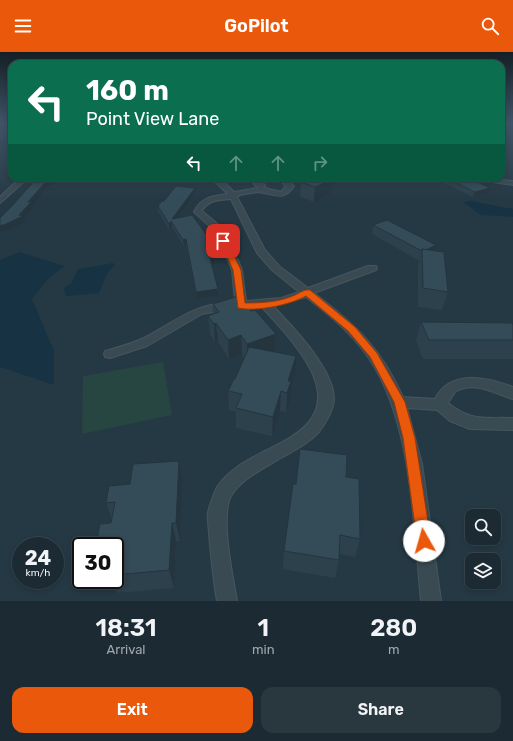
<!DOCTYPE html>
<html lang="en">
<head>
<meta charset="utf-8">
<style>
  :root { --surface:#1c2b33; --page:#29373f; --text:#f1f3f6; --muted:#a0a7ac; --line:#3a474e; --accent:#ea580c }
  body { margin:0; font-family:Rubik,sans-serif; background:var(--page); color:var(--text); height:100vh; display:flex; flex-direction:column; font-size:15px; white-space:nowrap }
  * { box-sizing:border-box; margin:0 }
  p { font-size:13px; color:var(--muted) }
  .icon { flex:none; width:22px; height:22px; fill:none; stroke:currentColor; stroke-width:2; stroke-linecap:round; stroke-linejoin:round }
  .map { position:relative; height:549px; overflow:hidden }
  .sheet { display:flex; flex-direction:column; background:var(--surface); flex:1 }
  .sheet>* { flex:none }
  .hud { position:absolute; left:8px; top:8px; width:497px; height:122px; border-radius:12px; box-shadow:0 2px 6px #0003,0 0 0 1px var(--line); background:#0b6e4f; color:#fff; overflow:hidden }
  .controls { position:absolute; left:465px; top:457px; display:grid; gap:8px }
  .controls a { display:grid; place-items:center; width:36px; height:36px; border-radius:8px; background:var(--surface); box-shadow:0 2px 6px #0003,0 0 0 1px var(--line); font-size:20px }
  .speed { position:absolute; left:12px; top:485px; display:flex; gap:8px; font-size:20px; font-weight:700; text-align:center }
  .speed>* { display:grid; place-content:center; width:52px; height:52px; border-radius:50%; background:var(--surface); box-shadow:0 2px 6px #0003,0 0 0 1px var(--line); line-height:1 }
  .speed small { font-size:10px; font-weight:400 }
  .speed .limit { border:2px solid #111; border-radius:6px; background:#fff; color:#111 }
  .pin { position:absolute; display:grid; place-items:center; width:34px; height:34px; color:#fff; margin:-17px; border-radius:8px; box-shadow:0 2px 6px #0006 }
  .me { position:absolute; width:44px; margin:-22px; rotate:353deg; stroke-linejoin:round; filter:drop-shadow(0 0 3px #0008) }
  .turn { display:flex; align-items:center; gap:14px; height:84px; padding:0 12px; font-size:18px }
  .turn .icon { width:52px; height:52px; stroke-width:2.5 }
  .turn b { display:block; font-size:28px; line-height:34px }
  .lanes { display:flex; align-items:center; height:38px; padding:0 12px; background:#0003; justify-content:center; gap:20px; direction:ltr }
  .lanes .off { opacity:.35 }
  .eta { display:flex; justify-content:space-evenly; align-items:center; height:68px; text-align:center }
  .eta b { font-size:24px; font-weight:600; line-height:28px }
  .action { display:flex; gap:8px; margin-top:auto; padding:8px 12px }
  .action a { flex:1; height:46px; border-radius:12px; background:var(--accent); color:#fff; font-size:16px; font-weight:600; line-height:46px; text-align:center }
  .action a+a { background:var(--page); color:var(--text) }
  header { display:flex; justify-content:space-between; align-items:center; height:52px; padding:0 12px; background:var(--accent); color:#fff; font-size:18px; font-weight:600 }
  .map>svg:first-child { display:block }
</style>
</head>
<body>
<header><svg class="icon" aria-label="menu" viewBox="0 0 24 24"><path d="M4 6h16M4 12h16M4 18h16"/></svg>GoPilot<svg class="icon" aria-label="search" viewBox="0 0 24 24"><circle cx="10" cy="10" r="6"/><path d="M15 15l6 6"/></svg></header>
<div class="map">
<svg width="513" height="549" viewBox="0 0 513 549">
  <rect width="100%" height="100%" fill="#253944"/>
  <path fill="#274541" d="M163 310 172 363 82 382 83 324Z"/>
  <g fill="#173343">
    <path d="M471 149 513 157V165L481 163 463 150Z"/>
    <path d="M19 200 65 214 49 226 32 247 54 299V333L0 315V208Z"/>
    <path d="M113 211 115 213 107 222 99 241 66 244 64 236 71 232 78 217Z"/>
  </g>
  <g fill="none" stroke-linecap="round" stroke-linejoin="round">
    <path stroke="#173343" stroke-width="2" d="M0 91 12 90"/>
    <defs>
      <g id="street">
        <path d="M20 126H28L0 151V145Z"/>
        <path d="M211 126H220L234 140 258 136 248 126H256L265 133V136L281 140 286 134 277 126H285L294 134C285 148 278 144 264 141 258 139 251 141 245 142 241 142 239 143 237 145L265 198 279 214 308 236 368 214H376L377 216 376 218 314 241C356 273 381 296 403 345L435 347C450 317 487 325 513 335V347C496 342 473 328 455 340L448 351C472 370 484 365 513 366V378L470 377 450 369 437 358 407 356 422 412 441 549H421C414 477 412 379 375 316 358 286 332 265 306 245L273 254C293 275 334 317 334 347 334 357 325 372 319 380 308 392 293 399 279 407 263 417 241 427 231 444 220 465 233 525 237 549H217C213 527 211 505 209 482 209 476 207 468 208 461 209 454 214 442 217 435 227 419 246 409 263 400 278 392 297 384 308 371 341 334 285 282 262 255L230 257 202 262 147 294 110 306 105 305 104 302 105 299C119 295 131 292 144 286 179 268 191 252 235 250L232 218 228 208 222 200 214 178 194 160C200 145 214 144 228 142ZM231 147 257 201 272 218 299 240 281 246 246 249 242 218 238 208 232 200 221 175 202 159C207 148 220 148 231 147Z"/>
        <path d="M482 126 513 129V133L485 129H482Z"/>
      </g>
    </defs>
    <use href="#street" stroke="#46565f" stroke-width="2"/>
    <use href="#street" fill="#3a4a53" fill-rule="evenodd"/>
  </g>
  <g fill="#2d414c">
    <path d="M436 126H466L489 141 473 145 446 132V134Z"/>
    <path d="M301 130 331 141 314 150 300 145Z"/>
    <path d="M195 141 178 166 215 212 211 213 218 244 197 246 186 193 184 194 172 175 169 178 158 159V154L164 149Z"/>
    <path d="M373 173 436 193 434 199 448 240 442 258 418 255V214L420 209 372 182Z"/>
    <path d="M213 252 251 259 276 282 275 300 295 324 291 336 290 349 286 360 280 359 272 384 236 376V360L229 358 228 339 235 327 244 307 242 302 229 307 218 290 215 291 210 282 208 264 213 262Z"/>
    <path d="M421 270 513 273V307H423L416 289Z"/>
    <path d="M346 425 360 487 355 505 339 502V508L335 526 283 517 284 499 296 432Z"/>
    <path d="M182 428 180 489H176L174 536 117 541 111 528H115V494H97L96 493 111 471 112 467 106 451Z"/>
  </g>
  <g fill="#24353e">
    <path d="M49 126H55L32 154 33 156 24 166 25 170 8 178 0 180V174L19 163Z"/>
    <path d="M333 127 331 141 314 150 315 135Z"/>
    <path d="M195 136V141L173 173 172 167Z"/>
    <path d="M490 136 489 141 473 145 475 140Z"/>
    <path d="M171 169 172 175 169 178V172Z"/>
    <path d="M186 187V193L184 194 183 188Z"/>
    <path d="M436 193 433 203 422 199Z"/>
    <path d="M210 206H214L215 212 210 213Z"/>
    <path d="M218 237V244L197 246 196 240Z"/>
    <path d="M216 271 218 290 215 291 214 272Z"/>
    <path d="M276 282 275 301 247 311V292Z"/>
    <path d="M241 283 242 302 229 307 228 288Z"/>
    <path d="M296 304 295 324 291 336 290 349 286 360 288 329Z"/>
    <path d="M281 339 280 359 272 384 273 365Z"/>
    <path d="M179 409 182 428 180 489 176 471Z"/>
    <path d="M172 471 176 489 174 536 169 518Z"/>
  </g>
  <g fill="#344c58" stroke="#24353e">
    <path d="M37 126H49L28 150H31L19 163 23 164 6 172 0 174V166L11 155Z"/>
    <path d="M311 126H330L333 127 315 135 301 130Z"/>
    <path d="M443 126H466L471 127 490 136 475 140 447 126V129Z"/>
    <path d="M176 134 195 136 172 167 192 163 209 186 214 206H210L218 237 196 240 186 187 183 188 171 169 169 172 158 154 162 149H164Z"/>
    <path d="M387 168 436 193 426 198 422 197V199L373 173Z"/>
    <path d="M422 197 444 200 448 240 423 236Z"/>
    <path d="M238 244 251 259 255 258 276 282 247 292 241 283 228 288 216 271 214 272 208 264 219 260 213 252Z"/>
    <path d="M421 270 512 271 513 273V288H429Z"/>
    <path d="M249 295 296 304 288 329H291L287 341 281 339 273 365 236 356 242 342 228 339 234 327H235Z"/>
    <path d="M300 397 347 403 346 425 359 427 360 487 340 483 339 508 284 499 290 454 293 432H296Z"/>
    <path d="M179 409 176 471H172L169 518 115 523V494H114V492L96 493 100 472 111 471 115 450 106 451 109 434 130 432 133 412Z"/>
  </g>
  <linearGradient id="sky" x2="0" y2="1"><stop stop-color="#141f25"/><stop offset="0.48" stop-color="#405467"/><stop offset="1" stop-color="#405467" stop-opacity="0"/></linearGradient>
  <rect width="513" height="147" fill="url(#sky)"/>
  <path fill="#ea580c" stroke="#983908" d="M221 187 227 189 241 218 245 251C262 251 280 250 295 243 300 241 304 237 310 238L355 275 377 301 405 350 415 386 431 489 429 494 424 496 419 494 417 489 403 386 394 350 370 305 348 279 306 244C290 253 256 260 238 256L233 218 220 189Z"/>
</svg>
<div class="controls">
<a><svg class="icon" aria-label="search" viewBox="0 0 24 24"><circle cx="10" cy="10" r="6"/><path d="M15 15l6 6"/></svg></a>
<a><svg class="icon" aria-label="layers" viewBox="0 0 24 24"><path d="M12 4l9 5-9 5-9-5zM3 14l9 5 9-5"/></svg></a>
</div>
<div class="speed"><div>24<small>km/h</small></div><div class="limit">30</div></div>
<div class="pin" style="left:223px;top:189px;background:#d93025"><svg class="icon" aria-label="arrive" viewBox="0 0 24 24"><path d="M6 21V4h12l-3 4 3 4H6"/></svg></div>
<svg class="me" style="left:424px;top:489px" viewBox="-20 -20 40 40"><circle r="19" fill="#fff"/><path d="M0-13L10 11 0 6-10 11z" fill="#ea580c"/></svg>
<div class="hud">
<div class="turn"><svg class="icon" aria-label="left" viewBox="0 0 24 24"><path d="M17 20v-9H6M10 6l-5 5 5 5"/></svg><div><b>160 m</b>Point View Lane</div></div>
<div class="lanes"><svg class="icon" aria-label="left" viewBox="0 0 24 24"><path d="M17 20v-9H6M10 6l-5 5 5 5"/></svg><svg class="icon off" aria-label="ahead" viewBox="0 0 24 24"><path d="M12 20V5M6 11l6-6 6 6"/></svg><svg class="icon off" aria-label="ahead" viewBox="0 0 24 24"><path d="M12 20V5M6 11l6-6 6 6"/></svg><svg class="icon off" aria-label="right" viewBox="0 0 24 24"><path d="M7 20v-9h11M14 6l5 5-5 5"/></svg></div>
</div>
</div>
<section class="sheet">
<div class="eta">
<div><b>18:31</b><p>Arrival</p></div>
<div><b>1</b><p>min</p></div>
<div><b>280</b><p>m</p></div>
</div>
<div class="action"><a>Exit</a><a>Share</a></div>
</section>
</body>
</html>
